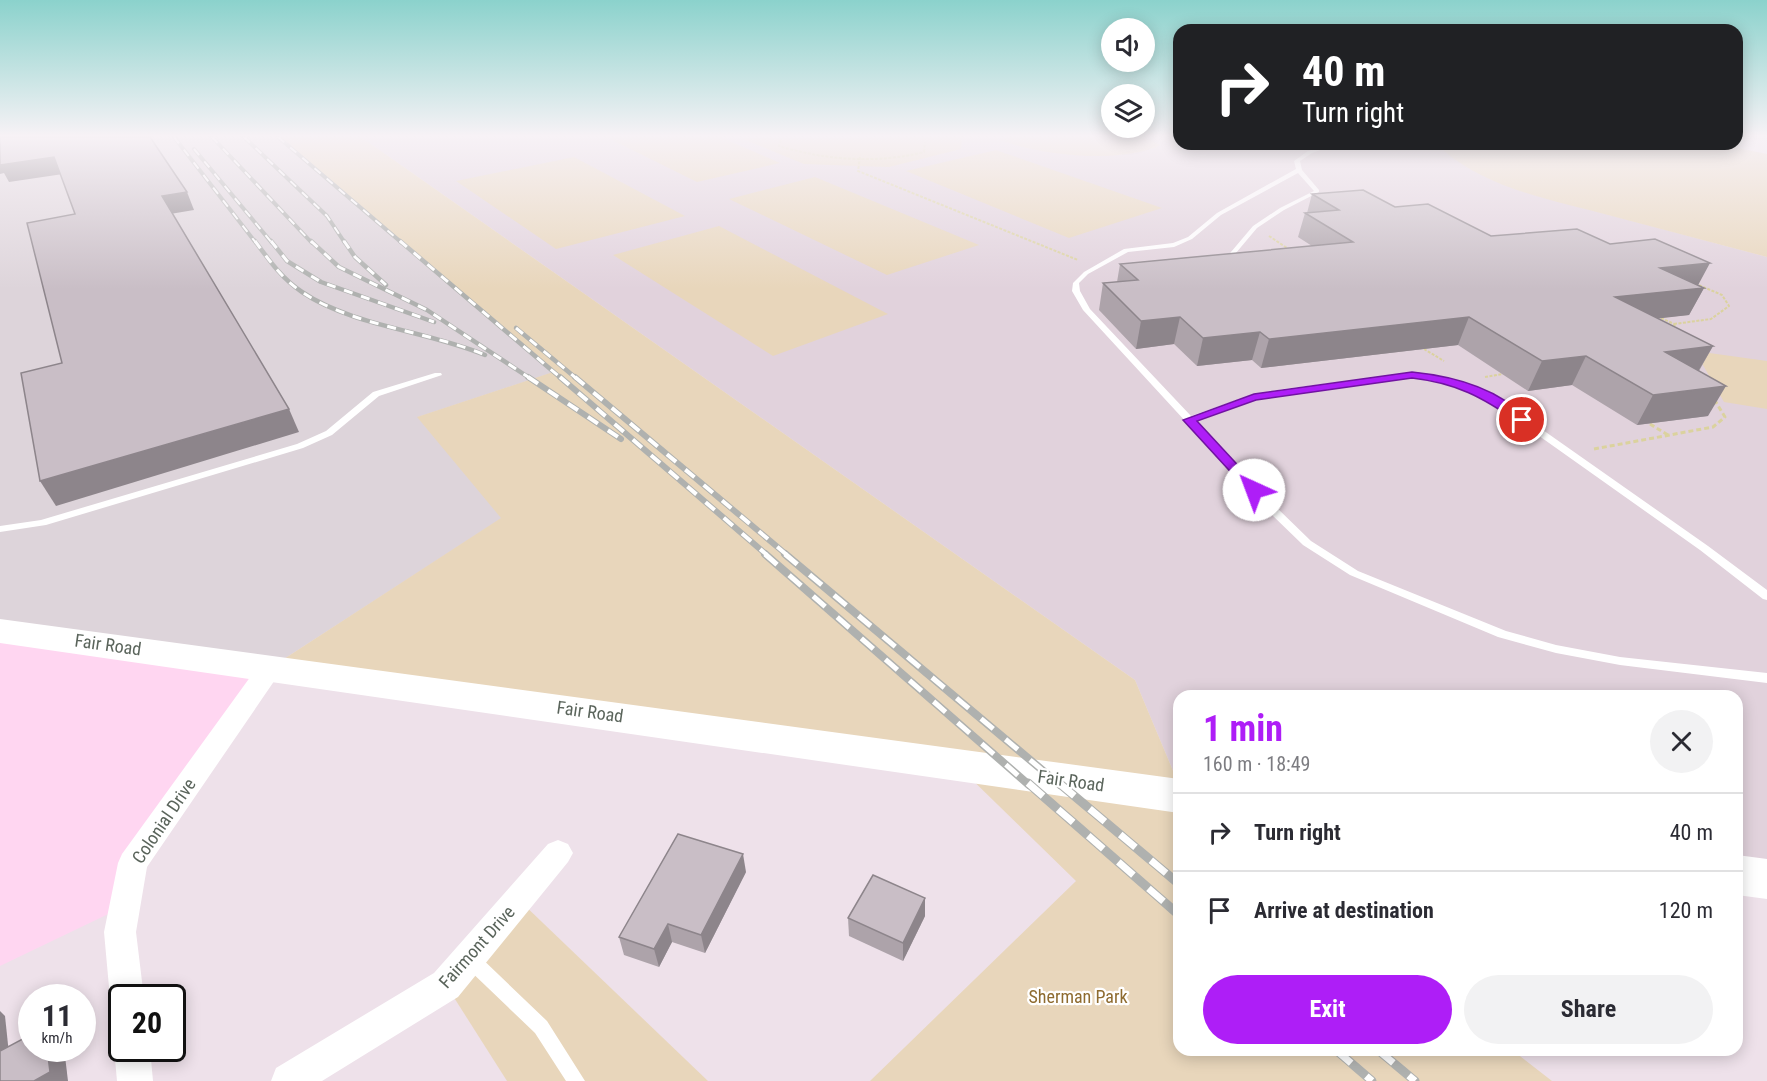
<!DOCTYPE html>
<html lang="en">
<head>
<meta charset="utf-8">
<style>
  :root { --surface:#fff; --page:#f2f2f3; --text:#2b2b33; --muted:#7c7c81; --line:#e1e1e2; --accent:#ae1ef7 }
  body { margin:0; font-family:"Roboto Condensed",sans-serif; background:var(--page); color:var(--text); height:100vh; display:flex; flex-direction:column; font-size:22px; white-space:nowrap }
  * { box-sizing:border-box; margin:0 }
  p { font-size:20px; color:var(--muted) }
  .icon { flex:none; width:33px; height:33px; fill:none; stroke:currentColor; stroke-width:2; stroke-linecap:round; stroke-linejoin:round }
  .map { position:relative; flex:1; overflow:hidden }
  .panel { position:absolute; left:1173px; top:690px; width:570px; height:366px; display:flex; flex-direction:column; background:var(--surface); border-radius:18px; box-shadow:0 3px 15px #0003 }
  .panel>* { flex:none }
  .top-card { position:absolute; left:1173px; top:24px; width:570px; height:126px; border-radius:18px; box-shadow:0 3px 15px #0003; background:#202124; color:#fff; overflow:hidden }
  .fabs { position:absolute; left:1101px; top:18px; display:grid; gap:12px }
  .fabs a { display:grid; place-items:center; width:54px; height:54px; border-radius:50%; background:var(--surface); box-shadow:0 3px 15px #0003; font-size:30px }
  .speed { position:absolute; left:18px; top:984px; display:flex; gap:12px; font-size:30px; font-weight:700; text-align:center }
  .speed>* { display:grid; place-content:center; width:78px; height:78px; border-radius:50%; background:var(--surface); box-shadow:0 3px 15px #0003; line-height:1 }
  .speed small { font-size:15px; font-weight:400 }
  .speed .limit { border:3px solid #111; border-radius:9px; background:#fff; color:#111 }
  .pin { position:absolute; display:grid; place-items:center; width:51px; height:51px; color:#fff; margin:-26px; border:3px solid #fff; border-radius:50%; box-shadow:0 2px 6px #0007 }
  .me { position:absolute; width:66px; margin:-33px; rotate:317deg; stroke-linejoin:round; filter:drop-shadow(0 0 4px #0008) }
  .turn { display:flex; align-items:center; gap:21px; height:126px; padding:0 30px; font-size:27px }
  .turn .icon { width:78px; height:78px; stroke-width:2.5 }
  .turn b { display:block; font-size:42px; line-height:51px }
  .round { display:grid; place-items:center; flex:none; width:63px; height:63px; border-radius:32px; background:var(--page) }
  .summary { display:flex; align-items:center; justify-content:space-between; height:102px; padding:0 30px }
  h1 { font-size:36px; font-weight:700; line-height:45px; color:var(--accent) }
  .cta { display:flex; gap:12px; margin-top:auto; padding:12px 30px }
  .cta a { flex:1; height:69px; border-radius:36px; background:var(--accent); color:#fff; font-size:24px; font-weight:700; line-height:69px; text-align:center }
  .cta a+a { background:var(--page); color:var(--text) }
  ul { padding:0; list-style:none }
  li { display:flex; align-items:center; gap:18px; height:78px; padding:0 30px; border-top:2px solid var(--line) }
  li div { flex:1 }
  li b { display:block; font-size:22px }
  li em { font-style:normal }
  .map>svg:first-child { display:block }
</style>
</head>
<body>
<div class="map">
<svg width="1767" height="1081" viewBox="0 0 1767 1081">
  <rect width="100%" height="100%" fill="#eee1ea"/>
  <path fill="#ffd6f1" d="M0 631 270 668 133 863 125 906 0 966Z"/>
  <path fill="#ddd4da" d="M0 137H278L554 372 418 417 502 518 270 668 0 631Z"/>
  <path fill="#e1d2dc" d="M361 137H1179V144H1445L1444 151 1492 180 1535 195 1767 257V879L1737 875V696H1179V785L1135 680Z"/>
  <g fill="#e8d6bb">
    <path d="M278 137H361L1135 680 1179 785V1050H1512L1552 1081H870L1076 881 957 765 270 668 501 518 417 417 553 372Z"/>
    <path d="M606 137H720L780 163 697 182Z"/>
    <path d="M962 137 961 149 889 167 829 165 804 164 741 138Z"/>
    <path d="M1009 137H1143L1161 145C1119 164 1043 156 1001 140Z"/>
    <path d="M1445 144H1719L1767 154V257C1714 243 1661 229 1608 215 1552 200 1489 189 1444 151Z"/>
    <path d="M996 150 1162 208 1069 238 906 171Z"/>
    <path d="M574 157 685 216 556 249 456 181Z"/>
    <path d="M815 177 979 245 887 275 729 199Z"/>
    <path d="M719 226 888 314 773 356 613 255Z"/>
    <path d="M1695 351 1767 361V409L1724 402Z"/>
    <path d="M519 900 708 1081H507L446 985Z"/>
  </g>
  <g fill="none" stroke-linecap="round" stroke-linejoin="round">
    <g stroke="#dbd29e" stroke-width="2" stroke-dasharray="3 1.5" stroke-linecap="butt">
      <path d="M781 140 779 146C825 160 877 164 924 152L925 142"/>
      <path d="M860 157 858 171 1078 260"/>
      <path d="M1269 236 1290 250"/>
      <path d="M1661 318 1674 324 1678 332"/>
      <path d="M1674 324 1711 319 1729 306 1722 295 1694 283"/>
      <path d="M1424 349 1444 361"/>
      <path d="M1485 377 1503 374"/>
    </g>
    <g stroke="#dbd29e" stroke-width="3" stroke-dasharray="5 3" stroke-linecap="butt">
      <path d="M1650 424 1668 435"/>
      <path d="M1594 449 1713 427 1725 417 1714 399"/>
    </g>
    <g fill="#fff" fill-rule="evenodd">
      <path d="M1331 144H1338L1312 153 1300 161 1302 170 1319 190V192L1284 210 1257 228 1225 266 1220 265 1253 226 1280 208 1314 191 1298 173 1221 215 1192 239 1174 247 1128 252 1088 274 1079 283 1080 291 1090 309 1191 416 1251 395 1283 389 1412 373 1442 376 1493 395 1708 546 1767 590V600L1763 599 1700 550 1487 399 1438 380 1412 377 1283 395 1256 399 1195 421 1275 506 1311 541 1358 571 1506 631 1556 645 1620 657 1767 673V683L1620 665 1556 653 1498 637 1350 575 1303 545 1267 510 1083 310 1072 291 1073 283 1084 272 1124 249 1173 243 1188 237 1217 213 1296 169 1294 161 1308 151Z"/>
      <path d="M435 373H441L442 375 379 396 332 435 303 448 46 525 0 532V526L41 520 297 444 326 431 373 392Z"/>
      <path d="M470 951 476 953 547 1021 585 1081H566L535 1033 464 965 462 959 464 953Z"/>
    </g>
    <g fill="#fff" fill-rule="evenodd">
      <path d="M270 659 279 662 282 668 279 674 147 867 136 932 144 998H122V1012L115 1010 110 998 104 932 118 863 122 854 261 662Z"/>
      <path d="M558 840 568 844 573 853 568 862 458 997 322 1081H271L276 1068 434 973 548 844Z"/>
      <path d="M122 1035V1048H150L153 1081H117L114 1048Z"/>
    </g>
    <g fill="#fff" fill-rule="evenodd">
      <path d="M0 619 1179 779V813L0 643Z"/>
      <path d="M1737 855 1767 859V899L1737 895Z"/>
    </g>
    <defs>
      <g id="rail-far4">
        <path d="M174 137 256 243"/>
        <path d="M212 137 312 243"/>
        <path d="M244 137 327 216 345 243"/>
        <path d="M278 137 402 243"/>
        <path d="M194 149 272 243"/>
      </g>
      <g id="rail-far3">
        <path d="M255 241C269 260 282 279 302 292 352 326 428 331 485 355"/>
        <path d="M271 241 287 261 321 282 434 322"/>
        <path d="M311 241 339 267 427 310 531 379"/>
        <path d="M344 241 355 257 386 285"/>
        <path d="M400 241 562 379"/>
        <path d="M516 328 577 379"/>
      </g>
      <g id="rail-far2">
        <path d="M528 377 621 439"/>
        <path d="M560 377 767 555"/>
        <path d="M575 377 787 555"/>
      </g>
      <g id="rail-far1">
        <path d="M765 554 1029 785"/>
        <path d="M785 554 1060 785"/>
      </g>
      <g id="rail">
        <path d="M1028 783 1179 915"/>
        <path d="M1059 783 1179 884"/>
        <path d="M1336 1050 1372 1081"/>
        <path d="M1378 1050 1415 1081"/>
      </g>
    </defs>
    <use href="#rail-far4" stroke="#afb1af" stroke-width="4"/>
    <use href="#rail-far3" stroke="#afb1af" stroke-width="4.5"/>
    <use href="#rail-far2" stroke="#afb1af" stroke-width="6"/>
    <use href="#rail-far1" stroke="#afb1af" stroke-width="8"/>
    <use href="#rail" stroke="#afb1af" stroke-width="9"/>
    <use href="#rail-far4" stroke="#fff" stroke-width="2" stroke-dasharray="8" stroke-linecap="butt"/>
    <use href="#rail-far3" stroke="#fff" stroke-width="3" stroke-dasharray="9" stroke-linecap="butt"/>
    <use href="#rail-far2" stroke="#fff" stroke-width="4" stroke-dasharray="12" stroke-linecap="butt"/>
    <use href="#rail-far1" stroke="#fff" stroke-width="5" stroke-dasharray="16" stroke-linecap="butt"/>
    <use href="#rail" stroke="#fff" stroke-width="7" stroke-dasharray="20" stroke-linecap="butt"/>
  </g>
  <g fill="#ada3aa">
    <path d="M1312 194 1395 207 1491 236 1698 285 1704 288 1689 315 1657 318 1713 346 1699 371 1708 416 1637 425 1572 385 1528 391 1458 345 1261 368 1252 360 1197 366 1174 344 1136 349 1099 310 1103 283 1117 282 1120 264 1312 246 1298 237 1305 213H1307Z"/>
    <path d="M746 872 705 953 672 942 659 967 624 955 619 937Z"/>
    <path d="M925 916 903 961 849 936 848 918Z"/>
  </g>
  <g fill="#8d858b">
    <path d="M54 157 63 174 9 182 4 173 0 174V161Z"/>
    <path d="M187 192 194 210 170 214 162 196Z"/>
    <path d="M1710 263 1696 289 1704 288 1689 315 1602 325 1615 297 1660 268Z"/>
    <path d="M1180 317 1174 344 1136 349 1141 321Z"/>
    <path d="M1469 317 1458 345 1261 368 1269 339Z"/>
    <path d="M1260 332 1252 360 1197 366 1203 338Z"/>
    <path d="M1713 346 1696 375 1665 352Z"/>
    <path d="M1586 356 1572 385 1528 391 1542 361Z"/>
    <path d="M1726 386 1708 416 1637 425 1653 395Z"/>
    <path d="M289 409 299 432 56 506 40 481Z"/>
    <path d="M743 854 746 872 705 953 701 935Z"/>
    <path d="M925 898V916L903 961V943Z"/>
    <path d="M668 924 672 942 659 967 654 949Z"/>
    <path d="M0 1011 5 1016 11 1073 0 1064Z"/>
    <path d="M47 1048H64L68 1081H34Z"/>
  </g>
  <g fill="#c9bec6" stroke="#8d858b" stroke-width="1.5">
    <path d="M0 137H150L187 192 162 196 289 409 40 481 21 373 62 363 27 223 75 214 54 157 0 165Z"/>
    <path d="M1363 190 1395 207 1428 204 1491 236 1577 229 1610 244 1655 239 1710 263 1660 268 1704 288 1615 297 1713 346 1665 352 1726 386 1653 395 1586 356 1542 361 1469 317 1269 339 1260 332 1203 338 1180 317 1141 321 1103 283 1138 280 1120 264 1353 242 1305 213 1339 210 1312 194Z"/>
    <path d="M678 834 743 854 701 935 668 924 654 949 619 937Z"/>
    <path d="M873 875 925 898 903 943 848 918Z"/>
    <path d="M32 1034V1048H47L50 1072 34 1081H0V1051Z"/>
  </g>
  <linearGradient id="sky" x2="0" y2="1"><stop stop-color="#8bd2cc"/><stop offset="0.47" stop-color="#f7f2f6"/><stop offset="1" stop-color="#f7f2f6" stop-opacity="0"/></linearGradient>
  <rect width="1767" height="289" fill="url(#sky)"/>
  <path fill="#ae1ef7" stroke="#7114a1" stroke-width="1.5" d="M1412 372C1452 376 1499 388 1528 420L1522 423 1518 422C1482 397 1456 383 1412 378L1256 400 1197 421 1259 488 1261 490 1254 494 1250 493 1183 420 1254 394Z"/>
  <g text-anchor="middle" stroke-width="4.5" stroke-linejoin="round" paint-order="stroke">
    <g font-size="18" fill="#5a645b" stroke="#fff">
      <text transform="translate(108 645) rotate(8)" y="6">Fair Road</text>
      <text transform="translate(590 712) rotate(8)" y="6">Fair Road</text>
      <text transform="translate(1071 781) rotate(8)" y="6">Fair Road</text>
      <text transform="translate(164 821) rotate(-56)" y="6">Colonial Drive</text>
      <text transform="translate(477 947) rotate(-48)" y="6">Fairmont Drive</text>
    </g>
    <g font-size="18" fill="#8e6b2f" stroke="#fff">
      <text x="1078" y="1003">Sherman Park</text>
    </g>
  </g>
</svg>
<div class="fabs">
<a><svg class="icon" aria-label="sound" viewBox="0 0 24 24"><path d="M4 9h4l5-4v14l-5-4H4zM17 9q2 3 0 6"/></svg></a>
<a><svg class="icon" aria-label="layers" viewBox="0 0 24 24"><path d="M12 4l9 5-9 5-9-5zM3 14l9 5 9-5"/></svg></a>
</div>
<div class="speed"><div>11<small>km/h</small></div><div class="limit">20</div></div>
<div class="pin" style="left:1522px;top:420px;background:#d93025"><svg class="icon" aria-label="arrive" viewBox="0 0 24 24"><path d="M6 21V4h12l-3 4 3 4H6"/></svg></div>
<svg class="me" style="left:1254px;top:490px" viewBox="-20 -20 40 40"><circle r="19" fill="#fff"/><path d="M0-13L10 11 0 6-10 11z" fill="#ae1ef7"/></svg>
<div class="top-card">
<div class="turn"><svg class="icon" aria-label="right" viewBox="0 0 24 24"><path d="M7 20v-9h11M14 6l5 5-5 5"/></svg><div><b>40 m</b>Turn right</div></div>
</div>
<section class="panel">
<div class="summary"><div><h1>1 min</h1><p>160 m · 18:49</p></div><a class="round"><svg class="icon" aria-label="close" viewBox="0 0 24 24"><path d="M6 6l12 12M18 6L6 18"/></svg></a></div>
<ul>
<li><svg class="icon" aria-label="right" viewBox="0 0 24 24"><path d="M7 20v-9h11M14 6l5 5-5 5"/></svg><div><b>Turn right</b></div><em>40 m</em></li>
<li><svg class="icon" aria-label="arrive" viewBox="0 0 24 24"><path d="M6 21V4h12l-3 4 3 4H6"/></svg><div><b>Arrive at destination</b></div><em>120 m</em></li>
</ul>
<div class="cta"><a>Exit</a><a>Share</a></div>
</section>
</div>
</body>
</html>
